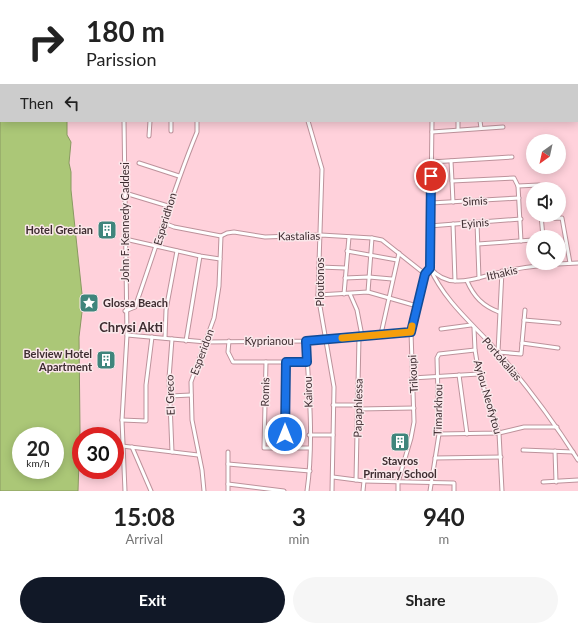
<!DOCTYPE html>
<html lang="en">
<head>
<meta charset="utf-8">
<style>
  :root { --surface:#fff; --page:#f6f6f6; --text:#222; --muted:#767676; --accent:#111827 }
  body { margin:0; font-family:Lato,sans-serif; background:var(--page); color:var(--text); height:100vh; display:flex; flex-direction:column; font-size:15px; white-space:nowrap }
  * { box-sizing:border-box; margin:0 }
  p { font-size:13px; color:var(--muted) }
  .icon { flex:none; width:22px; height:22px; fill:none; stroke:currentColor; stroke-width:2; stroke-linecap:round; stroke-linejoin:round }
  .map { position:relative; height:491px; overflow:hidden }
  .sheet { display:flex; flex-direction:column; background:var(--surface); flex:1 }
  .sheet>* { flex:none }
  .banner { position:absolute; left:0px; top:0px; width:578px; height:122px; box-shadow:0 2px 10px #0003; background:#fff; color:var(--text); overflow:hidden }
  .needle { width:26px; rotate:213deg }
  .buttons { position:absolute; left:526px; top:134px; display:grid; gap:8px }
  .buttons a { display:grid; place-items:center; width:40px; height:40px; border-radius:50%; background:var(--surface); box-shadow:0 2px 10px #0003; font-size:20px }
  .speed { position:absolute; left:12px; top:427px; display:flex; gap:8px; font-size:20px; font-weight:700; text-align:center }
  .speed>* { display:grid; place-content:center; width:52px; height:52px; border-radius:50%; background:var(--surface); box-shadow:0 2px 10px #0003; line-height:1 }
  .speed small { font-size:10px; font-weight:400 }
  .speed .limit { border:6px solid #d22; background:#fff; color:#111 }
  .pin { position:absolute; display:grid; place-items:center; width:34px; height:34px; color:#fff; margin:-17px; border:2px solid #fff; border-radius:50%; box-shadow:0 1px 4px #0007 }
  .me { position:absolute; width:44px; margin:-22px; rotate:0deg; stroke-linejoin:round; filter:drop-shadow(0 0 3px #0008) }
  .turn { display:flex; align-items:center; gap:14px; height:84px; padding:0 20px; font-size:18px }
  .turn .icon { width:52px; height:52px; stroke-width:2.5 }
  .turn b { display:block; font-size:28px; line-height:34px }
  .then { display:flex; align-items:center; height:38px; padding:0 20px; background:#0003; gap:8px; font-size:15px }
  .eta { display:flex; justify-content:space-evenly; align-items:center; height:68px; text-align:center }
  .eta b { font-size:24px; font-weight:700; line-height:28px }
  .primary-button { display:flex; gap:8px; margin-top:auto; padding:8px 20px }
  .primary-button a { flex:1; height:46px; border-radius:24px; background:var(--accent); color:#fff; font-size:16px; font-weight:700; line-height:46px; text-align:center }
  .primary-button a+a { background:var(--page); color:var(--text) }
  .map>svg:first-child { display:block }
</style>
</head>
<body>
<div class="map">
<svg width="578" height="491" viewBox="0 0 578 491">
  <rect width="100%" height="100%" fill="#ffd1db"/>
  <path fill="#abc777" stroke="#8a9962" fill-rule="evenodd" d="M0 0H56L1 1V121H67V135L71 142 69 163 71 172V190L82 294V312L79 337 80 430 78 491H0ZM21 436H55V470H21Z"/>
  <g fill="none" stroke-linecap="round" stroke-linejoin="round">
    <defs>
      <g id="minor">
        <path d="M416 0V1"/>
        <path d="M535 0V1"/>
        <path d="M124 1V0"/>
        <path d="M244 1V0"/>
        <path d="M577 106 578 108"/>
        <path d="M124 121 127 335 122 420 125 491"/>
        <path d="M308 121 322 169 318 295 334 387 332 491"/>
        <path d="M432 121 430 268C445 302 474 325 498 352 527 386 554 422 578 460"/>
        <path d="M458 121V129"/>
        <path d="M480 121 481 128"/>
        <path d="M171 131V121"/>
        <path d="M432 132 503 127"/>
        <path d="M149 136 150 121"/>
        <path d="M451 161 453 202"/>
        <path d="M431 162 512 157"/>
        <path d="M139 163 179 176"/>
        <path d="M452 181 514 178 518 186"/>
        <path d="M125 193 168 206"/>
        <path d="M431 203 519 198"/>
        <path d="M541 215 543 237"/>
        <path d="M542 219 562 218 570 263"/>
        <path d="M164 223 174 227 221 236 227 233 234 232 265 237 321 235 372 238 382 240 425 274"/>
        <path d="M477 223 479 278"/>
        <path d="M453 224 455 281"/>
        <path d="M429 226 521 219"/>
        <path d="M125 239 200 256 220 259"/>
        <path d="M521 241 518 186 539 185 540 189"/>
        <path d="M478 244 533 240"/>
        <path d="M347 251 397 260"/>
        <path d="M319 267 346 268"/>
        <path d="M502 271 498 352 521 354 525 310"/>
        <path d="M345 278 369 277 392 279"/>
        <path d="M467 281C474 297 483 306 499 312"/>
        <path d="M368 292 372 238"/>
        <path d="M344 294 349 237"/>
        <path d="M350 294 357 310 362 336"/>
        <path d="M318 295 368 292 417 306"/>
        <path d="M125 311 135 307C156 248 173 190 197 132V121"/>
        <path d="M524 320 559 323"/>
        <path d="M474 328 475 350 479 374 499 433 502 491"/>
        <path d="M441 329 471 325"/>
        <path d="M381 334 399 253"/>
        <path d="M127 335 206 342 306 341 411 332"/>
        <path d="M165 338 166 310 177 251"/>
        <path d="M172 339 169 378 172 452"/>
        <path d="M186 341 200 256"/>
        <path d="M229 341 228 352 233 362H307"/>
        <path d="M306 341C309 390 314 442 307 491"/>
        <path d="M522 343 558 348"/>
        <path d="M266 362 264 448H309"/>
        <path d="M459 375 467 434"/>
        <path d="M412 378 479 374"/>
        <path d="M170 396 191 395"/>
        <path d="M333 405H359"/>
        <path d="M359 409 414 408"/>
        <path d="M122 420 146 421V385L152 337"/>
        <path d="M439 434 499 433 524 427H557"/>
        <path d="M309 435H333"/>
        <path d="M122 446 198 455"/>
        <path d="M132 447 151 491"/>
        <path d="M285 448 286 362"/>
        <path d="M523 450 573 452"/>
        <path d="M555 451 556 482"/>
        <path d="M228 452V491"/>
        <path d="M435 458 501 457"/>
        <path d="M228 464 310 471"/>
        <path d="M333 477 364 481 454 483V491"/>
        <path d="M356 480 359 337"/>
        <path d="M543 482 578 480"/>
        <path d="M228 484 284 491"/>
        <path d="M204 491 202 470 192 420 191 382 214 318 219 286 221 236"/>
        <path d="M363 491 364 481"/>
        <path d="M398 491V482L411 438 414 422 411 332 425 274 430 268C437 276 445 281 456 281 472 282 486 275 501 272 526 266 552 264 578 263"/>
        <path d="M430 491 439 434 437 358 439 354 475 350"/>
      </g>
    </defs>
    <use href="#minor" stroke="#bd929b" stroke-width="5"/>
    <use href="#minor" stroke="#fff" stroke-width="3"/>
  </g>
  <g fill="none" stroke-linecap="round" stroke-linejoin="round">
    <defs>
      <path id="route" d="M285 434 286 362H307L306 341 411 332 425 274 430 268 431 176"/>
    </defs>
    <use href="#route" stroke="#114b97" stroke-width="10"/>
    <use href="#route" stroke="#1a73e8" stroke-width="7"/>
    <path stroke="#f59e0b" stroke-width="7" d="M342 338 411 332 412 326"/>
  </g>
  <defs>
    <symbol id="building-square" viewBox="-11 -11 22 22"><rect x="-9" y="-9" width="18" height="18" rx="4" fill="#3f857c" stroke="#fae7ea"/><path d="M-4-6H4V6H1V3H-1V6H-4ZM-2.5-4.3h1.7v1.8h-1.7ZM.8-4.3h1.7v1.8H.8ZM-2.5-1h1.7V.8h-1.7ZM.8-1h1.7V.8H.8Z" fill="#fff"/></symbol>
    <symbol id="sight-square" viewBox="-11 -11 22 22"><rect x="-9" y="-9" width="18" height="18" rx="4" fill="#3f857c" stroke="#fae7ea"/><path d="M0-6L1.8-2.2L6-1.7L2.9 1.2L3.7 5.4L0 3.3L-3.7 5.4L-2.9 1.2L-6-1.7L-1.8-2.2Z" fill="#fff"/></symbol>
  </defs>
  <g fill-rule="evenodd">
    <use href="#building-square" x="96" y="219" width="22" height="22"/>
    <use href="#sight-square" x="78" y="292" width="22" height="22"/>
    <use href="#building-square" x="95" y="349" width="22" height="22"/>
    <use href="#building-square" x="389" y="431" width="22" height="22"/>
  </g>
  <g text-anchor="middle" stroke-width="3" stroke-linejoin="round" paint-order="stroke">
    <g font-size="11" fill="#3e2d31" stroke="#fae7ea">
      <text transform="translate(475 201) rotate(-3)" y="4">Simis</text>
      <text transform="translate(165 219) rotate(-73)" y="4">Esperidhon</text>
      <text transform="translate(125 222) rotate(-90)" y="4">John F. Kennedy Caddesi</text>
      <text transform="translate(475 223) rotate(-4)" y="4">Eyinis</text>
      <text transform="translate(299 236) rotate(-1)" y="4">Kastalias</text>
      <text transform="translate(502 273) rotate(-13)" y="4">Ithakis</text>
      <text transform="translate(320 282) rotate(-90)" y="4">Ploutonos</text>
      <text x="269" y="345">Kyprianou</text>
      <text transform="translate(202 352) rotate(-70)" y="4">Esperidon</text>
      <text transform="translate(502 359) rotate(49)" y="4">Portokalias</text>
      <text transform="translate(413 374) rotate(-93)" y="4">Trikoupi</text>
      <text transform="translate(265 392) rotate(-89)" y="4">Romis</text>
      <text transform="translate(308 392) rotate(-92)" y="4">Kairou</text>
      <text transform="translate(170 395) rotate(-92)" y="4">El Greco</text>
      <text transform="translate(488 397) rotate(74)" y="4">Ayiou Neofytou</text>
      <text transform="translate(358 408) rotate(-89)" y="4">Papaphlessa</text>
      <text transform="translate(438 410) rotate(-89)" y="4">Timarkhou</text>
    </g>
    <g font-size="11" font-weight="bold" fill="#3e2d31" stroke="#fae7ea" text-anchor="end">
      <text x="93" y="234">Hotel Grecian</text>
      <text x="103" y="307" text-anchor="start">Glossa Beach</text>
      <text x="92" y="358">Belview Hotel<tspan x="92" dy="13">Apartment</tspan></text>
      <text x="400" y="465" text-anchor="middle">Stavros<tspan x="400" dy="13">Primary School</tspan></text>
    </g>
    <g font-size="13" font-weight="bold" fill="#3e2d31" stroke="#fae7ea">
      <text x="131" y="332">Chrysi Akti</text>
    </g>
  </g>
</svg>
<div class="buttons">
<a><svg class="needle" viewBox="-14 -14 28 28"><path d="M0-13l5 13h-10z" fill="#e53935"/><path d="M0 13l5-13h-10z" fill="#767676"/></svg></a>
<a><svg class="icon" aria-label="sound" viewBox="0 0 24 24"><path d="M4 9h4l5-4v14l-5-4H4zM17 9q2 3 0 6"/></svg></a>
<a><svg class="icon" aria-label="search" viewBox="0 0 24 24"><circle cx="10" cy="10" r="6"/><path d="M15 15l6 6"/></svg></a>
</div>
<div class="speed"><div>20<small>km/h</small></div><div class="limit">30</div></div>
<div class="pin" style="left:431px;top:176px;background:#d93025"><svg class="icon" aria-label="arrive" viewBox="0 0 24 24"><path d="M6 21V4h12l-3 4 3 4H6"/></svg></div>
<svg class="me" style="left:285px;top:434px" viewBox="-20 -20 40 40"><circle r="17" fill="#1a73e8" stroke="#fff" stroke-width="3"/><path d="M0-11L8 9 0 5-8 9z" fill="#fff"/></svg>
<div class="banner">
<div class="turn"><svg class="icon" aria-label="right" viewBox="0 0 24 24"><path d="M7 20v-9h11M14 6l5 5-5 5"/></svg><div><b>180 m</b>Parission</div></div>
<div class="then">Then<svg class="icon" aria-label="left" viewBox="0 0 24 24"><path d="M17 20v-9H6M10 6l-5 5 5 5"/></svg></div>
</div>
</div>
<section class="sheet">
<div class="eta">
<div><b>15:08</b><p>Arrival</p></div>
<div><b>3</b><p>min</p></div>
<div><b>940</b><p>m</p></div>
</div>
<div class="primary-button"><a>Exit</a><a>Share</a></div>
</section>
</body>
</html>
